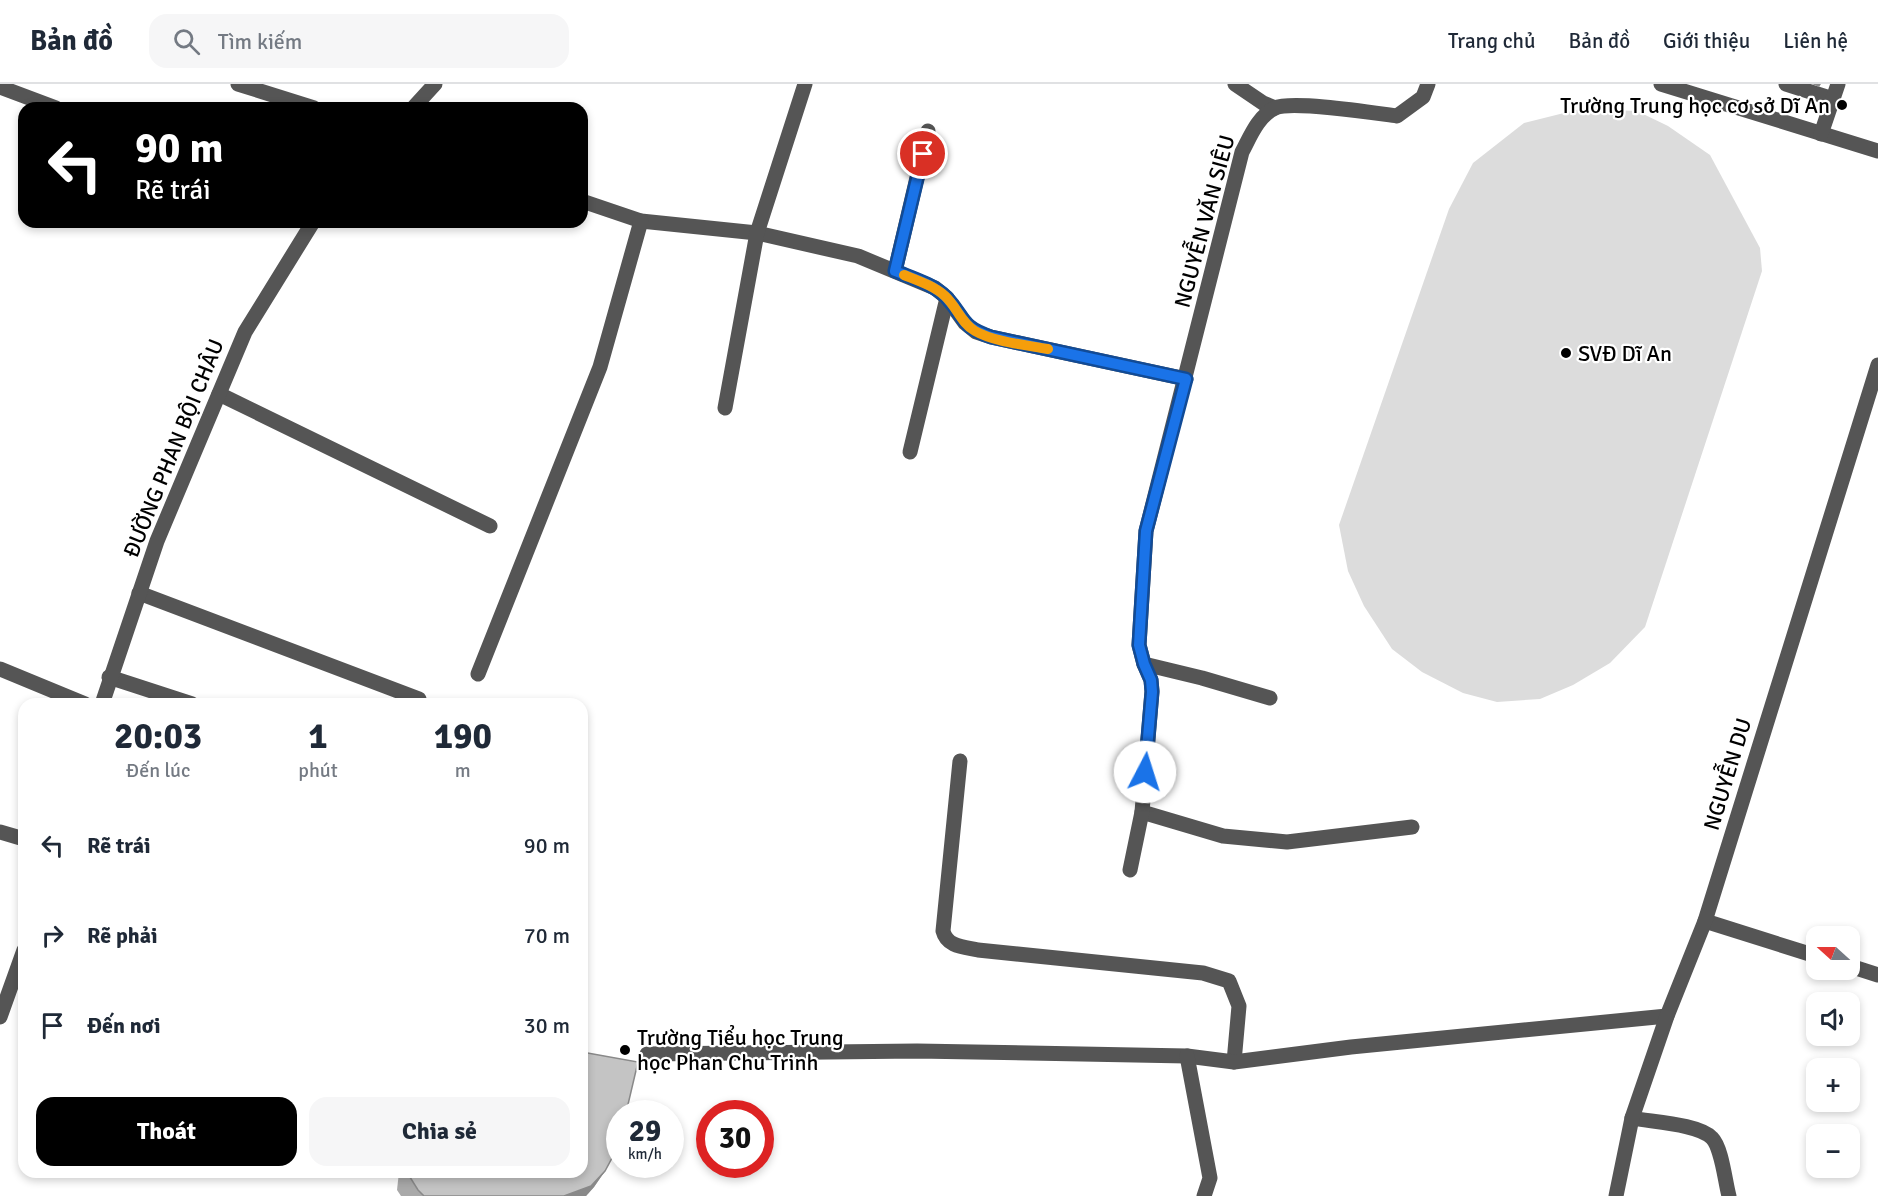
<!DOCTYPE html>
<html lang="vi">
<head>
<meta charset="utf-8">
<style>
  :root { --surface:#fff; --page:#f6f6f7; --text:#1f2937; --muted:#747a83; --line:#e0e1e3; --accent:#000 }
  body { margin:0; font-family:Signika,sans-serif; background:var(--page); color:var(--text); height:100vh; display:flex; flex-direction:column; font-size:22px; white-space:nowrap }
  * { box-sizing:border-box; margin:0 }
  p { font-size:20px; color:var(--muted) }
  .icon { flex:none; width:33px; height:33px; fill:none; stroke:currentColor; stroke-width:2; stroke-linecap:round; stroke-linejoin:round }
  .map { position:relative; flex:1; overflow:hidden }
  .details { position:absolute; left:18px; top:614px; width:570px; height:480px; display:flex; flex-direction:column; background:var(--surface); border-radius:18px; box-shadow:0 3px 9px #0003 }
  .details>* { flex:none }
  .banner { position:absolute; left:18px; top:18px; width:570px; height:126px; border-radius:18px; box-shadow:0 3px 9px #0003; background:#000; color:#fff; overflow:hidden }
  .needle { width:39px; rotate:291deg }
  .controls { position:absolute; left:1806px; top:842px; display:grid; gap:12px }
  .controls a { display:grid; place-items:center; width:54px; height:54px; border-radius:12px; background:var(--surface); box-shadow:0 3px 9px #0003; font-size:30px }
  .speed { position:absolute; left:606px; top:1016px; display:flex; gap:12px; font-size:30px; font-weight:700; text-align:center }
  .speed>* { display:grid; place-content:center; width:78px; height:78px; border-radius:50%; background:var(--surface); box-shadow:0 3px 9px #0003; line-height:1 }
  .speed small { font-size:15px; font-weight:400 }
  .speed .limit { border:9px solid #d22; background:#fff; color:#111 }
  .pin { position:absolute; display:grid; place-items:center; width:51px; height:51px; color:#fff; margin:-26px; border:3px solid #fff; border-radius:50%; box-shadow:0 2px 6px #0007 }
  .me { position:absolute; width:66px; margin:-33px; rotate:5deg; stroke-linejoin:round; filter:drop-shadow(0 0 4px #0008) }
  .turn { display:flex; align-items:center; gap:21px; height:126px; padding:0 18px; font-size:27px }
  .turn .icon { width:78px; height:78px; stroke-width:2.5 }
  .turn b { display:block; font-size:42px; line-height:51px }
  .eta { display:flex; justify-content:space-evenly; align-items:center; height:102px; text-align:center }
  .eta b { font-size:36px; font-weight:700; line-height:42px }
  .cta { display:flex; gap:12px; margin-top:auto; padding:12px 18px }
  .cta a { flex:1; height:69px; border-radius:18px; background:var(--accent); color:#fff; font-size:24px; font-weight:700; line-height:69px; text-align:center }
  .cta a+a { background:var(--page); color:var(--text) }
  ul { padding:0; list-style:none }
  li { display:flex; align-items:center; gap:18px; height:90px; padding:0 18px }
  li div { flex:1 }
  li b { display:block; font-size:22px }
  li em { font-style:normal }
  header { display:flex; align-items:center; gap:36px; box-sizing:border-box; height:84px; padding:0 30px; background:var(--surface); border-bottom:2px solid var(--line) }
  header strong { font-size:28px }
  nav { display:flex; gap:33px; margin-inline-start:auto; font-size:21px }
  .search { width:420px; height:54px; background:var(--page); display:flex; align-items:center; gap:15px; box-sizing:border-box; padding:0 21px; border-radius:18px; color:var(--muted); font-size:22px }
  .map>svg:first-child { display:block }
</style>
</head>
<body>
<header>
<strong>Bản đồ</strong>
<div class="search"><svg class="icon" aria-label="search" viewBox="0 0 24 24"><circle cx="10" cy="10" r="6"/><path d="M15 15l6 6"/></svg>Tìm kiếm</div>
<nav><a>Trang chủ</a><a>Bản đồ</a><a>Giới thiệu</a><a>Liên hệ</a></nav>
</header>
<div class="map">
<svg width="1878" height="1112" viewBox="0 0 1878 1112">
  <rect width="100%" height="100%" fill="#fff"/>
  <path fill="#dcdcdc" d="M1580 25 1637 27 1668 42 1710 71 1760 164 1762 187 1645 543 1610 579 1573 601 1540 615 1497 618 1463 609 1422 588 1392 565 1364 522 1348 487 1339 441 1449 125 1473 79 1524 39Z"/>
  <g fill="none" stroke-linecap="round" stroke-linejoin="round">
    <g stroke="#555" stroke-width="15">
      <path d="M238 0 314 24"/>
      <path d="M1235 0 1263 19 1275 24"/>
      <path d="M1661 0 1878 67"/>
      <path d="M1786 0 1833 15"/>
      <path d="M0 3 56 24"/>
      <path d="M413 24 435 0"/>
      <path d="M1821 50 1838 0"/>
      <path d="M582 117 641 137 757 149 858 172 935 204 947 214 965 239 976 248 991 253 1186 295"/>
      <path d="M895 187 928 47"/>
      <path d="M219 310 490 442"/>
      <path d="M725 324 757 149 805 0"/>
      <path d="M910 368 947 214"/>
      <path d="M139 509 419 615"/>
      <path d="M1144 580 1202 594 1270 614"/>
      <path d="M0 585 85 620"/>
      <path d="M478 590 600 283 641 137"/>
      <path d="M109 593 192 620"/>
      <path d="M102 620 157 457 245 248 313 138"/>
      <path d="M960 677 943 847C947 863 964 863 978 866L1203 889 1229 897 1239 922 1234 978"/>
      <path d="M1142 728 1223 752 1287 758 1412 743"/>
      <path d="M0 748 24 755"/>
      <path d="M1130 786 1142 728 1152 607 1151 596 1144 580 1139 561 1146 447 1242 68C1250 53 1258 32 1275 24 1292 16 1374 29 1397 32L1423 13 1428 0"/>
      <path d="M1705 837 1816 872"/>
      <path d="M1850 882 1878 891"/>
      <path d="M0 933 24 866"/>
      <path d="M647 970 917 967 1187 972 1234 978 1351 963 1667 932"/>
      <path d="M1187 972 1210 1094 1204 1112"/>
      <path d="M1632 1034C1652 1038 1699 1040 1712 1054 1722 1064 1725 1098 1729 1112"/>
      <path d="M1616 1112 1632 1034 1667 932 1705 837 1878 281"/>
    </g>
  </g>
  <path fill="#a9a9a9" d="M605 1087 594 1103 586 1112H401L397 1106 399 1088Z"/>
  <g fill="#898989">
    <path d="M1812 0H1821L1819 3Z"/>
    <path d="M605 1087 594 1103 586 1112H564Z"/>
  </g>
  <path fill="#c4c4c4" stroke="#898989" stroke-width="1.5" d="M582 968 638 978 626 1029H620L619 1061 605 1087 591 1102 564 1112H424L418 1106 408 1090V1088H582Z"/>
  <g fill="none" stroke-linecap="round" stroke-linejoin="round">
    <defs>
      <path id="route" d="M923 70 895 187C912 194 933 200 946 213 966 234 959 242 991 253L1186 295 1146 447 1139 561 1144 580 1151 596 1152 608 1145 688"/>
    </defs>
    <use href="#route" stroke="#114b97" stroke-width="15"/>
    <use href="#route" stroke="#1a73e8" stroke-width="10"/>
    <path stroke="#f59e0b" stroke-width="10" d="M904 191C919 197 934 202 945 212 957 223 961 239 975 247 994 258 1026 261 1048 265"/>
  </g>
  <g fill="#000" stroke="#fff" stroke-width="2">
    <circle cx="1842" cy="21" r="6"/>
    <circle cx="1566" cy="269" r="6"/>
    <circle cx="625" cy="966" r="6"/>
  </g>
  <g text-anchor="middle" stroke-width="4.5" stroke-linejoin="round" paint-order="stroke">
    <g font-size="22" fill="#000" stroke="#fff" text-anchor="start">
      <text x="1830" y="29" text-anchor="end">Trường Trung học cơ sở Dĩ An</text>
      <text x="1578" y="277">SVĐ Dĩ An</text>
      <text x="637" y="961">Trường Tiểu học Trung<tspan x="637" dy="25">học Phan Chu Trinh</tspan></text>
    </g>
    <g font-size="22" fill="#000" stroke="#fff">
      <text transform="translate(1204 137) rotate(-75)" y="8">NGUYỄN VĂN SIÊU</text>
      <text transform="translate(173 364) rotate(-68)" y="8">ĐƯỜNG PHAN BỘI CHÂU</text>
      <text transform="translate(1727 690) rotate(-73)" y="8">NGUYỄN DU</text>
    </g>
  </g>
</svg>
<div class="controls">
<a><svg class="needle" viewBox="-14 -14 28 28"><path d="M0-13l5 13h-10z" fill="#e53935"/><path d="M0 13l5-13h-10z" fill="#747a83"/></svg></a>
<a><svg class="icon" aria-label="sound" viewBox="0 0 24 24"><path d="M4 9h4l5-4v14l-5-4H4zM17 9q2 3 0 6"/></svg></a>
<a>+</a>
<a>−</a>
</div>
<div class="speed"><div>29<small>km/h</small></div><div class="limit">30</div></div>
<div class="pin" style="left:923px;top:70px;background:#d93025"><svg class="icon" aria-label="arrive" viewBox="0 0 24 24"><path d="M6 21V4h12l-3 4 3 4H6"/></svg></div>
<svg class="me" style="left:1145px;top:688px" viewBox="-20 -20 40 40"><circle r="19" fill="#fff"/><path d="M0-13L10 11 0 6-10 11z" fill="#1a73e8"/></svg>
<div class="banner">
<div class="turn"><svg class="icon" aria-label="left" viewBox="0 0 24 24"><path d="M17 20v-9H6M10 6l-5 5 5 5"/></svg><div><b>90 m</b>Rẽ trái</div></div>
</div>
<section class="details">
<div class="eta">
<div><b>20:03</b><p>Đến lúc</p></div>
<div><b>1</b><p>phút</p></div>
<div><b>190</b><p>m</p></div>
</div>
<ul>
<li><svg class="icon" aria-label="left" viewBox="0 0 24 24"><path d="M17 20v-9H6M10 6l-5 5 5 5"/></svg><div><b>Rẽ trái</b></div><em>90 m</em></li>
<li><svg class="icon" aria-label="right" viewBox="0 0 24 24"><path d="M7 20v-9h11M14 6l5 5-5 5"/></svg><div><b>Rẽ phải</b></div><em>70 m</em></li>
<li><svg class="icon" aria-label="arrive" viewBox="0 0 24 24"><path d="M6 21V4h12l-3 4 3 4H6"/></svg><div><b>Đến nơi</b></div><em>30 m</em></li>
</ul>
<div class="cta"><a>Thoát</a><a>Chia sẻ</a></div>
</section>
</div>
</body>
</html>
